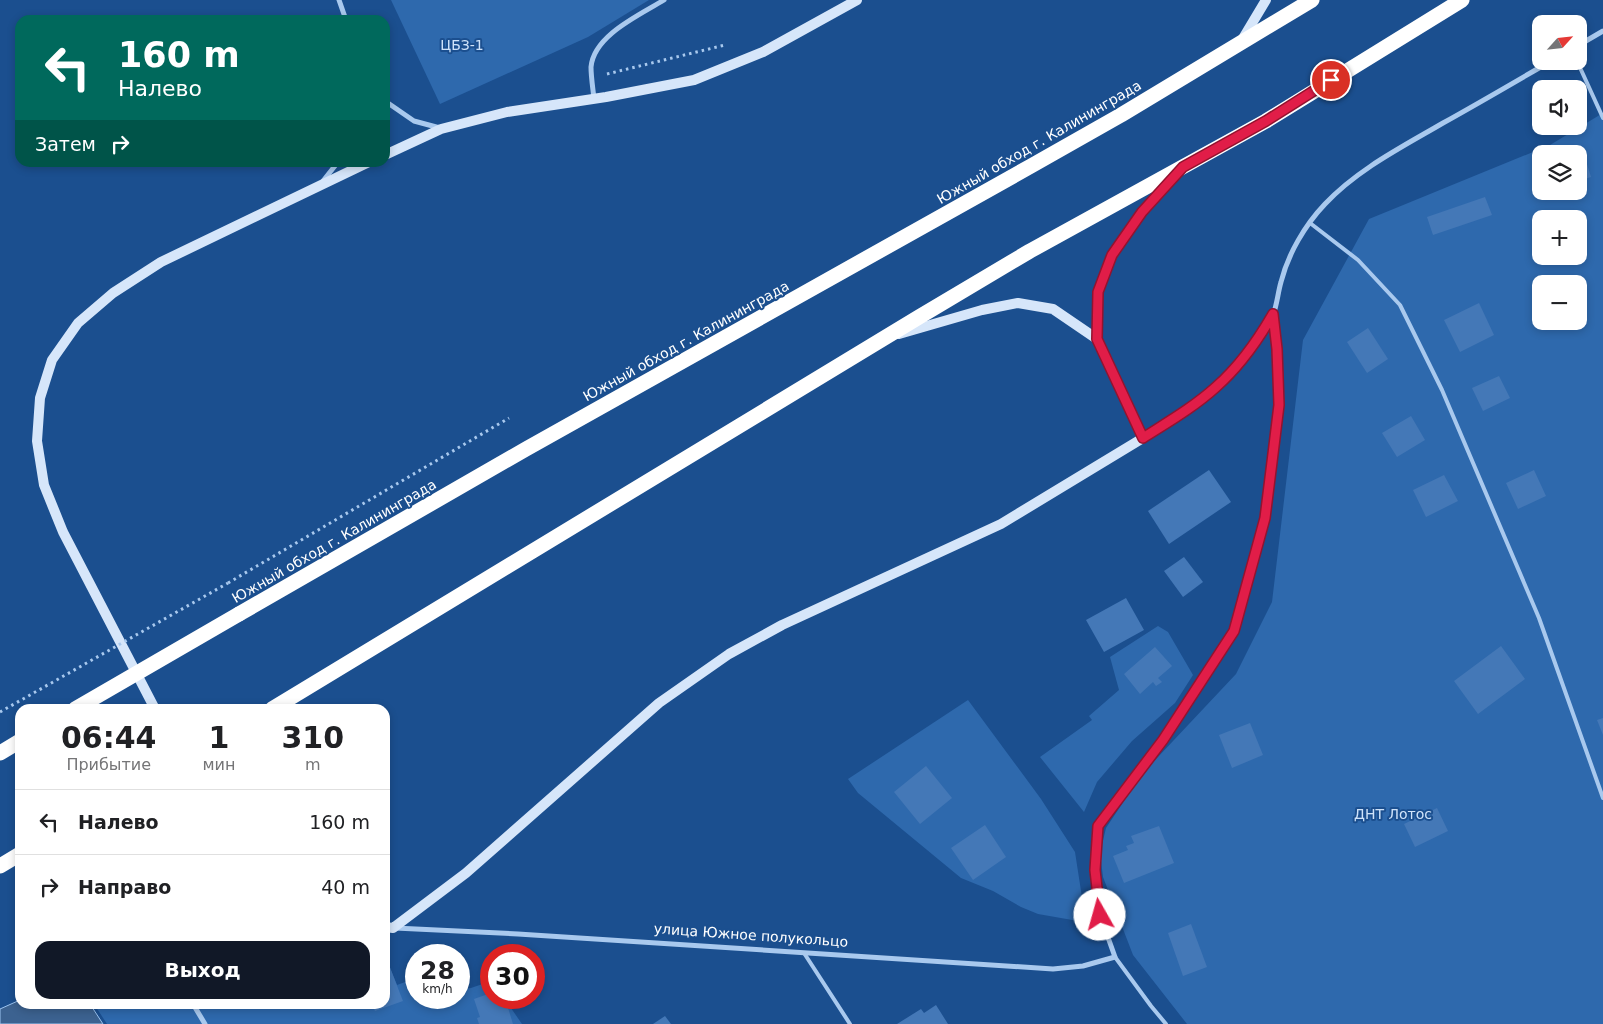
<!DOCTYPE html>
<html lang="ru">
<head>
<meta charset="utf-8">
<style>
  :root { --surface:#fff; --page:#f2f2f2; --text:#202124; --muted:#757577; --line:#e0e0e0; --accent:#111827 }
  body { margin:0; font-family:"DejaVu Sans",sans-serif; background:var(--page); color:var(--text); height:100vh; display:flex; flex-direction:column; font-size:19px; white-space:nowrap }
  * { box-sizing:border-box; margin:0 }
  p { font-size:16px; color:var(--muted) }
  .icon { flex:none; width:28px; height:28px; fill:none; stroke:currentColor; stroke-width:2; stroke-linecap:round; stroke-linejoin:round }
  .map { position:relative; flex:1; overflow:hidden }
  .details { position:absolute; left:15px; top:704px; width:375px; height:305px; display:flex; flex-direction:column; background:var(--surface); border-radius:15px; box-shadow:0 2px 8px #0003 }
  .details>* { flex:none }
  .guide { position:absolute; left:15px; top:15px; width:375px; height:152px; border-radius:15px; box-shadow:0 2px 8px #0003; background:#00695c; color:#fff; overflow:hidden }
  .needle { width:32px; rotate:63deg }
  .buttons { position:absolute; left:1532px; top:15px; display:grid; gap:10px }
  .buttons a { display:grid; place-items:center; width:55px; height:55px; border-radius:10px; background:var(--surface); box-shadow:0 2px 8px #0003; font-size:25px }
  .speed { position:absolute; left:405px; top:944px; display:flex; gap:10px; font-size:25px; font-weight:700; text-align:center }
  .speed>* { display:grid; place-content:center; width:65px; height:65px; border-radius:50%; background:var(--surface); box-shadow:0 2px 8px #0003; line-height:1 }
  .speed small { font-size:12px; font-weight:400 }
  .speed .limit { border:8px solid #d22; background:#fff; color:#111 }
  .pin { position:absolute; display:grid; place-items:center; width:42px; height:42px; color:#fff; margin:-21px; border:2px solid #fff; border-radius:50%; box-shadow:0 1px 5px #0007 }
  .me { position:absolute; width:55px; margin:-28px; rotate:353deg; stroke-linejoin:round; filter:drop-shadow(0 0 4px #0008) }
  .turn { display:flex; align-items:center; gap:18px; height:105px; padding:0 20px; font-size:22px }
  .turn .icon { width:65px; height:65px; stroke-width:2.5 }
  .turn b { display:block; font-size:35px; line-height:42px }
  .then { display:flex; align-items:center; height:48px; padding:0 20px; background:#0003; gap:10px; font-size:19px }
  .eta { display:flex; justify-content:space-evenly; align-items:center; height:85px; text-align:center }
  .eta b { font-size:30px; font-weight:700; line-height:35px }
  .cta { display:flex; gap:10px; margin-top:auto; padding:10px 20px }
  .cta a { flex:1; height:58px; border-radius:15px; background:var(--accent); color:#fff; font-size:20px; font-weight:700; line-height:58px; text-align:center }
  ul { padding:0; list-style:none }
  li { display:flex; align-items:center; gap:15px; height:65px; padding:0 20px; border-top:1px solid var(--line) }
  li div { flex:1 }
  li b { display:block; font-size:19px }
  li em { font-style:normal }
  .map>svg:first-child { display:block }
</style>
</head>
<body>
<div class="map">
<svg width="1603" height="1024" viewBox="0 0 1603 1024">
  <rect width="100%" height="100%" fill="#1b4f8f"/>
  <g fill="#2e69ad" fill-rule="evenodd">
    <path d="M391 0H649L588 37 440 104Z"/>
    <path d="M1603 113V1024H1187L1133 955 1103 877 1100 853 1106 828 1142 774 1236 674 1272 602 1303 340 1369 219 1550 145ZM1541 154H1579V191H1541ZM1541 219H1579V256H1541ZM1541 284H1579V321H1541Z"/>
    <path d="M1158 626 1168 632 1193 675 1175 703 1132 741 1097 782 1084 812 1040 757 1092 720 1089 716 1119 690 1110 657Z"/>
    <path d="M968 700 1041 799 1075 852 1085 917 1078 921 1038 914 1021 907 993 891 961 878 858 793 848 779Z"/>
    <path d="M389 965 397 985 416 978V998H459V990L471 988 491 981V998H504L522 1024H107L94 1004H385V967Z"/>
  </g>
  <path fill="#3c6290" stroke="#9cc4f0" d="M20 1000V1004H90L103 1024H0V1009Z"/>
  <g fill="#4478b7">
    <path d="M1586 161 1591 177 1579 181V164Z"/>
    <path d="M1485 197 1492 215 1433 235 1427 217Z"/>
    <path d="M1479 303 1494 335 1460 352 1444 320Z"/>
    <path d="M1368 328 1388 359 1367 373 1347 342Z"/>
    <path d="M1499 376 1510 398 1483 411 1472 388Z"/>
    <path d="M1411 416 1425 440 1397 457 1382 433Z"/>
    <path d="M1209 470 1231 502 1169 544 1148 511Z"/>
    <path d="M1534 470 1546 496 1518 509 1506 483Z"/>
    <path d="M1444 475 1458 501 1426 517 1413 490Z"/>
    <path d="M1184 557 1203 582 1183 597 1164 571Z"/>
    <path d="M1126 598 1144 630 1104 652 1086 620Z"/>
    <path d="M1501 646 1525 679 1478 714 1454 681Z"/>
    <path d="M1155 647 1172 666 1158 678 1162 682 1156 686 1153 682 1140 694 1124 674Z"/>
    <path d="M1603 718V735L1597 720Z"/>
    <path d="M1250 723 1263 755 1232 768 1219 735Z"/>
    <path d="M926 766 952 798 920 824 894 792Z"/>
    <path d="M1437 808 1448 831 1415 847 1404 824Z"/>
    <path d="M985 825 1006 857 973 880 951 848Z"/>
    <path d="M1159 826 1174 863 1124 883 1113 856 1128 850 1126 846 1134 843 1131 836Z"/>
    <path d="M1191 924 1207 967 1183 976 1168 933Z"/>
    <path d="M389 965 403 1001 375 1011 372 1004H385V966Z"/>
    <path d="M491 993V998H505L513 1024H479L477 1018 480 1017 474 999Z"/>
    <path d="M936 1005 948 1024H897L921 1009 924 1013Z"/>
    <path d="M665 1016 671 1024H653Z"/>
  </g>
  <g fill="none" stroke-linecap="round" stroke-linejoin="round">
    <g stroke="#a9c9ee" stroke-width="3" stroke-dasharray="2.5 4" stroke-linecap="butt">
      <path d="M607 74 725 45"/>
      <path d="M228 583 509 418"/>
    </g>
    <g stroke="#a9c9ee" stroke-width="4">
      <path d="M1577 61 1603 118"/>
      <path d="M1310 223 1358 260 1400 305 1442 390 1539 618 1603 798"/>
      <path d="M804 953 850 1024"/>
      <path d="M1115 957 1151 1006 1166 1024"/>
    </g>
    <g stroke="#a9c9ee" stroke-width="5">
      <path d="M339 0 346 20"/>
      <path d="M1579 45 1603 31"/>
      <path d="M594 99C593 89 591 77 591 67 594 35 640 15 664 0"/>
      <path d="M385 101 414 121 440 128"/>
      <path d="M323 181 338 162"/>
      <path d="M1143 438C1193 406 1246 371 1273 315 1277 305 1278 292 1281 282 1288 254 1305 225 1325 204 1358 169 1402 147 1443 123 1479 103 1515 82 1551 61"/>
      <path d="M395 928 518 934 1053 969 1083 966 1115 957 1100 915 1095 870 1098 826 1163 740 1234 631 1265 519 1279 405 1277 349 1273 313"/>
      <path d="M193 1004 205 1024"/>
    </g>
    <g stroke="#d6e6fa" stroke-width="10">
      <path d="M1242 40 1266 0"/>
      <path d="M385 155 441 129 507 112 606 97 694 80 763 52 857 0"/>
      <path d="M899 334 982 310 1018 303 1053 309 1097 339"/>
      <path d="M155 709 63 532 44 485 37 441 40 398 52 360 78 323 113 293 161 262 369 162"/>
      <path d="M385 927 393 928 466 873 659 703 729 654 782 625 1001 524 1143 438 1097 339 1098 292 1112 255 1142 212 1176 174"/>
    </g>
    <g stroke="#fff" stroke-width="15">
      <path d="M239 614 526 449 1031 166 1121 115 1312 0"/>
      <path d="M272 709 919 317 1030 251 1266 121 1462 0"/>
      <path d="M0 753 20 741"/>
      <path d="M0 866 20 854"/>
    </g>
    <path stroke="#a9c9ee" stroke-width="3" stroke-dasharray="2.5 4" stroke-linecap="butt" d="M0 712 228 583"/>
    <path stroke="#fff" stroke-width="15" d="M75 709 239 614"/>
  </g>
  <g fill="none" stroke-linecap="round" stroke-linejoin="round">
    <defs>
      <path id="route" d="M1100 915 1095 870 1098 826 1163 740 1234 631 1265 518 1272 462 1279 405 1277 349 1273 314C1258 340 1240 366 1216 387 1194 407 1168 422 1143 438L1097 339 1098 292 1112 255 1142 212 1183 167 1266 121 1331 80"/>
    </defs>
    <use href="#route" stroke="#92132f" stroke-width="12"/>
    <use href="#route" stroke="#e11d48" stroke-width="9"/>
  </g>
  <g text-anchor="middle" stroke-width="4" stroke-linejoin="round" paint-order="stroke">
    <g font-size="14" fill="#cfe3fa" stroke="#1b4f8f">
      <text x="462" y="50">ЦБЗ-1</text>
      <text x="1393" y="819">ДНТ Лотос</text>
    </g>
    <g font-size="14" fill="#fff" stroke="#1b4f8f">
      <text transform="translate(1039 142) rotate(-30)" y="5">Южный обход г. Калининграда</text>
      <text transform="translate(686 341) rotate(-29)" y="5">Южный обход г. Калининграда</text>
      <text transform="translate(334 541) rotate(-30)" y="5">Южный обход г. Калининграда</text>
      <text transform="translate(751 935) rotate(4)" y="5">улица Южное полукольцо</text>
    </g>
  </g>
</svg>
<div class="buttons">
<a><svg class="needle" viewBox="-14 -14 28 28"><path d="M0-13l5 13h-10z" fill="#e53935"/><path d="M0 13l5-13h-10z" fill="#757577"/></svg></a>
<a><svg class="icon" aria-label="sound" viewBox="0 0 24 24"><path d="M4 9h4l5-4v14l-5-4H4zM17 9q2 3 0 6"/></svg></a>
<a><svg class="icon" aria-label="layers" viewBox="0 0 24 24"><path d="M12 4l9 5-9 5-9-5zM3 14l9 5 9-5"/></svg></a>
<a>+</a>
<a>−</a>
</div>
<div class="speed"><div>28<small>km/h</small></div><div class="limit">30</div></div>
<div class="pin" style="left:1331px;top:80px;background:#d93025"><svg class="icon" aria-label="arrive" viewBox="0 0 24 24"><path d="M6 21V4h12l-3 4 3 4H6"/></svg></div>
<svg class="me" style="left:1100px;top:915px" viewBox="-20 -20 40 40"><circle r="19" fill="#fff"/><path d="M0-13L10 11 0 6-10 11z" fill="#e11d48"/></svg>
<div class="guide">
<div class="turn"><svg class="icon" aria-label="left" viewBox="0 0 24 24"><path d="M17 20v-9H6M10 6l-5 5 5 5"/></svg><div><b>160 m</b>Налево</div></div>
<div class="then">Затем<svg class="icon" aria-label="right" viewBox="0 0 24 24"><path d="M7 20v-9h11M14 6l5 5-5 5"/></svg></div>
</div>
<section class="details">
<div class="eta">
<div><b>06:44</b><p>Прибытие</p></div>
<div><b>1</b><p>мин</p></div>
<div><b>310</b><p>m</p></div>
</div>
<ul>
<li><svg class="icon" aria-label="left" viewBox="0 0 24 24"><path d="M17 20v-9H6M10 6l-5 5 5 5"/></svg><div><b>Налево</b></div><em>160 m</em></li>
<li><svg class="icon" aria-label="right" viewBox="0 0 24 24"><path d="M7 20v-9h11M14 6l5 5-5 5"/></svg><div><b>Направо</b></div><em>40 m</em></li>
</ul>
<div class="cta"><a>Выход</a></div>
</section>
</div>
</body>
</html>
